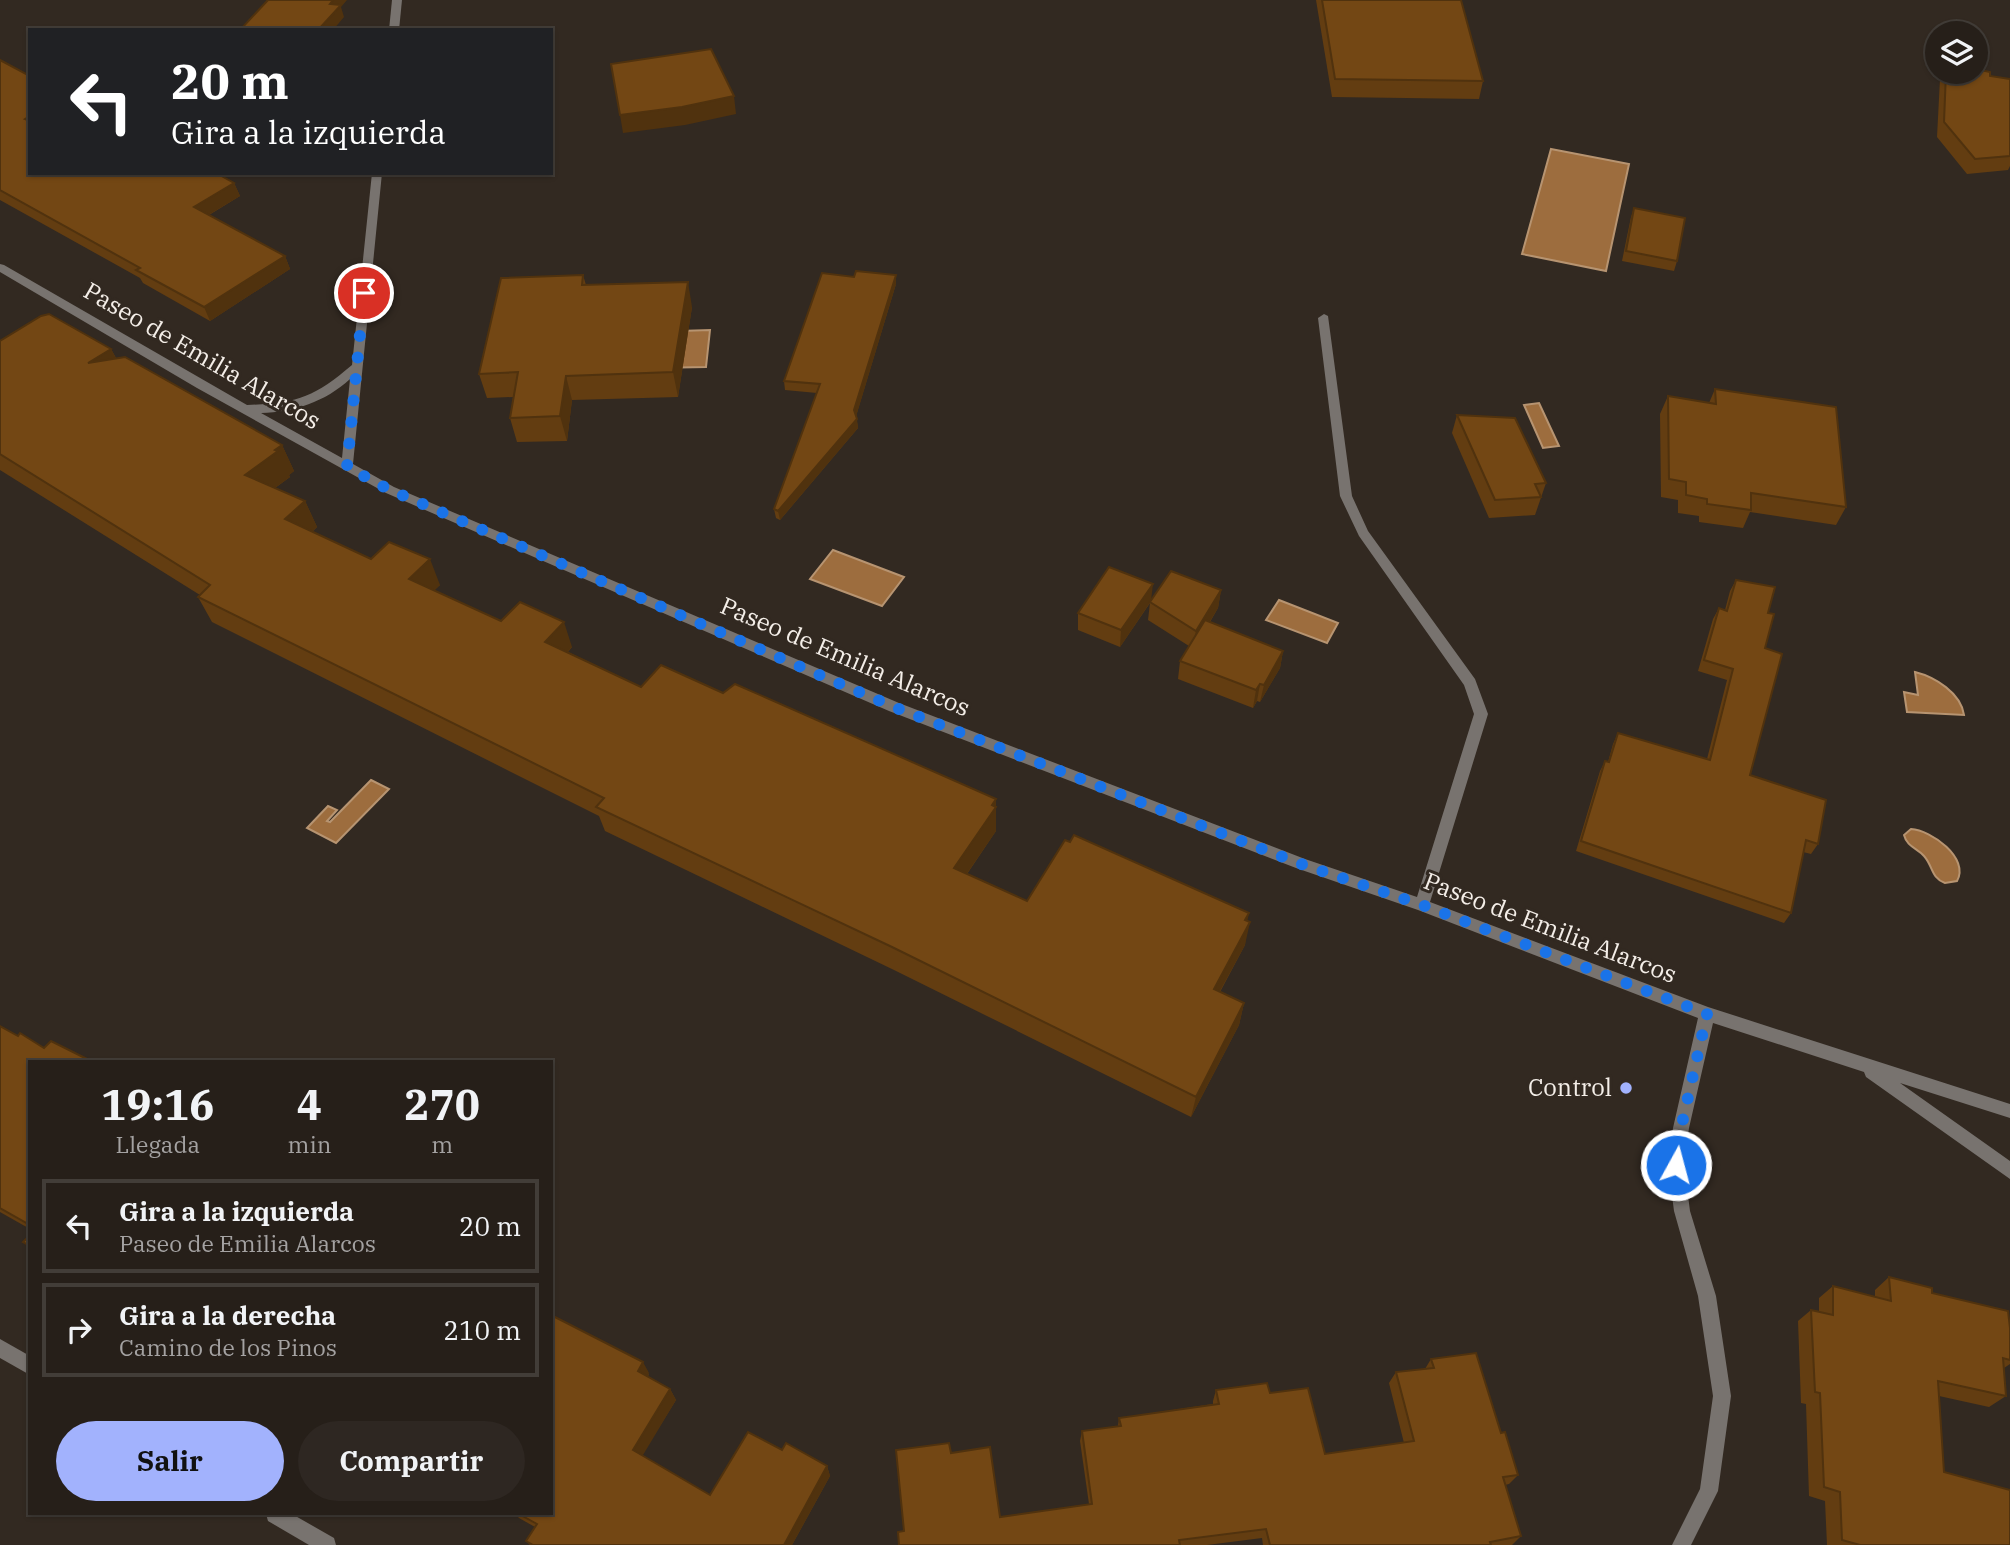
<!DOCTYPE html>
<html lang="es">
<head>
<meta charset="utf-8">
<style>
  :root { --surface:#261f19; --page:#2e2722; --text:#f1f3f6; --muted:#a4a2a2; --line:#423d38; --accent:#a2b2fd }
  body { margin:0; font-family:"IBM Plex Serif",serif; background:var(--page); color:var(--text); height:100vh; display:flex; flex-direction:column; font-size:26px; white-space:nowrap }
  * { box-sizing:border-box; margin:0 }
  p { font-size:23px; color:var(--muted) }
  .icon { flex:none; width:38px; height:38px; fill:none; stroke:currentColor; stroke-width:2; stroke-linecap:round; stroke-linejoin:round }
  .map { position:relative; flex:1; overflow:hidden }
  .sheet { position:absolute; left:28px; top:1060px; width:525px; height:455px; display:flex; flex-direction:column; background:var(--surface); border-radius:0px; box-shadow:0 2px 5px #0004,0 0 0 2px var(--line) }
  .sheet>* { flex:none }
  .hud { position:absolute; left:28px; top:28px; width:525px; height:147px; border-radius:0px; box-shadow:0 2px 5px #0004,0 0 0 2px var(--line); background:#202124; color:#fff; overflow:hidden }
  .fabs { position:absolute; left:1925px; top:21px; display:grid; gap:14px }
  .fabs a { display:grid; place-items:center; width:63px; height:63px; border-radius:50%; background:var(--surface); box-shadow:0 2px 5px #0004,0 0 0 2px var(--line); font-size:35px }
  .pin { position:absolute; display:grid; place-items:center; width:60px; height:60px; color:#fff; margin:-30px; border:4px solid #fff; border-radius:50%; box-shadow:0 2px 7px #0007 }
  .me { position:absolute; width:77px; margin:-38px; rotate:7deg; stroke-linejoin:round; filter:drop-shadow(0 0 5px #0008) }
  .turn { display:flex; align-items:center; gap:24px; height:147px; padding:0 28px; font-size:32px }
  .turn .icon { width:91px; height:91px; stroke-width:2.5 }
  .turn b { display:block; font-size:49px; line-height:60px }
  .eta { display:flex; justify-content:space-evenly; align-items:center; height:119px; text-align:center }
  .eta b { font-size:42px; font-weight:700; line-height:49px }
  .action { display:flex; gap:14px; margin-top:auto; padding:14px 28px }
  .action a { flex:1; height:80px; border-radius:42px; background:var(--accent); color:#111; font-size:28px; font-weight:700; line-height:80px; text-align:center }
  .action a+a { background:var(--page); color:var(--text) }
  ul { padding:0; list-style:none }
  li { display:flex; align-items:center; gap:21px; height:94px; margin:0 14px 10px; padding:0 14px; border:4px solid var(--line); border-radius:0px }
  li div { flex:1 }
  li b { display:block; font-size:26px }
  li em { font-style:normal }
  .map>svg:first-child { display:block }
</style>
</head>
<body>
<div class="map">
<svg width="2010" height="1545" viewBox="0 0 2010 1545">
  <rect width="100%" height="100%" fill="#322921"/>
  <g fill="#9d6d3e" stroke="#b79471" stroke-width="2">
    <path d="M1551 149 1629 164 1606 271 1522 254Z"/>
    <path d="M710 330 706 367 653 368 679 331Z"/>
    <path d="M1539 403 1559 446 1543 448 1524 405Z"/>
    <path d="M833 550 904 577 882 606 810 579Z"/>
    <path d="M1279 600 1338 623 1327 643 1266 620Z"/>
    <path d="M1915 672C1935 677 1961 693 1964 715L1907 712 1904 692 1918 695Z"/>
    <path d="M371 780 389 789 336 843 307 828 328 806 337 810 327 821 330 822Z"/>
    <path d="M1911 829C1931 830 1970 858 1957 881L1945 883C1931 878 1933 866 1924 856 1917 848 1907 847 1904 835Z"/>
  </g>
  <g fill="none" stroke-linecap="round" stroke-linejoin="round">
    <g fill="#78736f" fill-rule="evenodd">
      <path d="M392 0H402L399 30H389Z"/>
      <path d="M372 173H382L353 464 394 487 899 703 1305 859 1417 897 1474 714 1464 685 1359 536 1340 496 1318 318 1324 314 1328 316 1352 496 1368 531 1475 679 1488 714 1430 902 1708 1007 2010 1104V1118L1900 1083 2010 1161V1179L1866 1077 1864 1072 1713 1023 1689 1128 1684 1165 1690 1211 1716 1296 1731 1396 1718 1491 1691 1545H1672L1700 1489 1713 1396 1698 1296 1674 1211 1668 1165 1673 1128 1698 1018 1418 910 1296 868 889 711 386 493 197 388 0 272V264L4 265 247 405C297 403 313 398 352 365ZM350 379 342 458 261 413C294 412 325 402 350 379Z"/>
      <path d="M0 1339 30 1356V1375L0 1358Z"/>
      <path d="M266 1514H292L334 1538 336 1545H309L268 1521Z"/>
    </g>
  </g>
  <g fill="#633d11">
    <path d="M1316 0H1461L1483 81 1479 99 1332 97Z"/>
    <path d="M0 60 30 173 234 183 240 196 209 215 285 256 290 269 210 321 143 283 140 278 0 200Z"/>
    <path d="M1943 72H1976L1990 76 2010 79V166L2008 170 1967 174 1937 137 1940 79Z"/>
    <path d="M1634 208 1677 261 1674 271 1622 261 1631 217Z"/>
    <path d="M583 275 586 285 692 307 678 397 572 400 567 441 517 442 510 418 513 397 487 398 479 374Z"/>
    <path d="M896 284 856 416 858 428 780 520 776 518 774 509 817 393 785 390 784 381Z"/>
    <path d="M0 341 111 349 116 358 282 445 294 471 289 475 290 477 275 488 305 501 317 527 312 532 371 559 440 585 434 590 501 621 572 647 568 652 641 687 723 693 996 799V831L967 874 1027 901 1247 921 1245 945 1220 992 1244 1003 1239 1025 1191 1117 894 970 605 831 599 816 212 622 198 597 200 595 0 470Z"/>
    <path d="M1715 389 1846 507 1836 525 1750 512 1743 528 1699 522V516L1678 513V500L1661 497 1660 414 1668 396 1709 403Z"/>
    <path d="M1457 415 1546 483 1535 515 1489 518 1452 433Z"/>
    <path d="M1736 580 1768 613 1750 775 1818 844 1811 854 1803 852 1791 913 1784 923 1576 851 1600 771 1605 761 1608 762 1613 744 1618 733 1707 759 1727 680 1698 671 1713 619 1719 608 1725 610 1730 591Z"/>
    <path d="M1221 590 1218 608 1210 622 1283 651 1280 668 1260 702 1257 701 1253 708 1178 679 1180 661 1189 646 1148 620 1150 603 1120 647 1078 630V613Z"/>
    <path d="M0 1026 30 1062V1229L0 1212Z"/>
    <path d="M1889 1277 1932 1293 2010 1328V1364L2004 1368 2006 1396 1989 1407 1939 1396 1944 1472 2010 1545H1827L1825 1501 1809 1496 1806 1404 1801 1403 1798 1321 1811 1310 1819 1311V1298L1833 1286 1875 1297V1290Z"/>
    <path d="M1431 1359 1501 1433 1518 1475 1509 1484 1505 1485 1521 1536 1512 1545H1263L1262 1538 1207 1545H899L904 1531 951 1453 1000 1517 1089 1504 1080 1441 1082 1431 1118 1426 1119 1418 1213 1404V1401L1216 1390 1270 1393 1325 1454 1404 1443 1389 1383 1396 1372 1425 1369Z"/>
    <path d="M649 1373 648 1377 670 1389 676 1400 642 1455 710 1495 782 1450 827 1466 830 1476 792 1545H530L526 1541 535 1527 519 1518 515 1514H551Z"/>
  </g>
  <g fill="#50320e">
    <path d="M333 0H347L341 7 344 17 333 30H318L330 4Z"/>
    <path d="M734 96 736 114 685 125 623 133 620 115Z"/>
    <path d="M234 183 240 196 200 220 194 207Z"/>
    <path d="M285 256 290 269 210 321 204 307Z"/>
    <path d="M896 275V284L855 420 854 410Z"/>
    <path d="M688 282 692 307 678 397 673 372Z"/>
    <path d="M111 349 125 375 88 363Z"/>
    <path d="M566 376 572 400 567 441 560 416Z"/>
    <path d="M857 419 858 428 780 520 778 511Z"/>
    <path d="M282 445 294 471 289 475 290 477 257 501 245 475Z"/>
    <path d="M305 501 317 527 297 545 285 519Z"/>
    <path d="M430 559 440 585 420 605 409 579Z"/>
    <path d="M1153 584 1151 601 1120 647 1121 630Z"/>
    <path d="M1221 590 1218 608 1193 649 1196 631Z"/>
    <path d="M564 622 572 647 554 667 545 642Z"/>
    <path d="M1283 651 1280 668 1260 702 1264 685Z"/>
    <path d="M1260 684 1257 701 1253 708 1256 690Z"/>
    <path d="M996 799V831L955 891 954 868Z"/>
    <path d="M1249 913 1245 932 1250 922 1245 945 1209 1011 1214 989 1245 920Z"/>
    <path d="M1244 1003 1239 1025 1191 1117 1196 1097Z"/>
    <path d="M643 1362 649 1373 644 1382 638 1371Z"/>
    <path d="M670 1389 676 1400 640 1460 633 1450Z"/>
    <path d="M827 1466 830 1476 792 1545H784Z"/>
  </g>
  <g fill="#734714" stroke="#50320e" stroke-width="2">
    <path d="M268 0H333L330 4 341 5 318 30H240Z"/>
    <path d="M1322 0H1461L1483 81 1335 79Z"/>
    <path d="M711 49 734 96 682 107 620 115 611 64Z"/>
    <path d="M0 60 30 76V116L25 119 30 121V173H216L234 183 194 207 285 256 204 307 136 270 140 268 0 190Z"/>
    <path d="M1976 69 1990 72V76L2010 79V156L1975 159 1944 122 1946 72H1976Z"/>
    <path d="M1634 208 1685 218 1677 261 1626 251Z"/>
    <path d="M856 271 896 275 854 410 857 419 778 511 774 509 820 384 784 381 822 273 854 277Z"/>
    <path d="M583 275 582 285 688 282 673 372 566 376 560 416 510 418 518 372 479 374 501 278Z"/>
    <path d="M49 314 111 349 88 363 125 357 282 445 275 450 278 451 245 475 305 501 285 519 371 559 389 542 430 559 409 579 501 621 520 602 564 622 545 642 641 687 661 665 723 693 735 684 996 799 992 805 996 807 954 868 1027 901 1065 840 1070 842 1074 835 1249 913 1245 920 1250 922 1214 989 1244 1003 1196 1097 892 947 596 807 604 798 198 597 210 585 0 454V341L41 316Z"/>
    <path d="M1715 389 1836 407 1846 507 1751 493V510L1707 504V499L1686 495V482L1669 479 1668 396 1716 404Z"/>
    <path d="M1457 415 1515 418 1546 483 1535 484 1541 497 1495 500Z"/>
    <path d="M1109 567 1153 584 1121 630 1078 613Z"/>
    <path d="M1171 571 1221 590 1196 631 1150 602Z"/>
    <path d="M1736 580 1775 587 1768 613 1774 614 1765 648 1782 654 1750 775 1826 800 1818 844 1806 840 1791 913 1581 841 1605 761 1609 762 1618 733 1710 760 1733 669 1704 660 1719 608 1727 611Z"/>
    <path d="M1205 620 1283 651 1264 685 1260 684 1256 690 1180 661Z"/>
    <path d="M0 1026 18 1036 20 1033 44 1048 51 1041 93 1062H30V1225L0 1208Z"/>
    <path d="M30 1235V1246L23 1242Z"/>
    <path d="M1889 1277 1932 1288V1293L2008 1311 2010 1328V1360L2003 1358 2006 1396 1938 1381 1944 1472 2010 1490V1545H1860L1842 1540 1840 1492 1824 1487 1820 1393 1815 1392 1811 1310 1833 1315V1286L1891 1301Z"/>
    <path d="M551 1315 643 1362 638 1371 670 1389 633 1450 710 1495 748 1432 782 1450 786 1443 827 1466 784 1545H785H533L526 1541 537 1524 519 1514H551Z"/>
    <path d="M1476 1353 1501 1433 1505 1432 1518 1475 1503 1477 1521 1536 1490 1542 1491 1545H1270L1266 1529 1179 1540 1180 1545H899L898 1532 904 1531 896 1450 949 1443 951 1453 990 1447 1000 1517 1092 1504 1082 1431 1121 1426 1119 1418 1219 1404 1216 1390 1267 1383 1270 1393 1308 1388 1325 1454 1414 1441 1396 1372 1434 1368 1431 1359Z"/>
  </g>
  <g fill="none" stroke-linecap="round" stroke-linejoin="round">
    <path stroke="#1a73e8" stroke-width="12" stroke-dasharray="0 21.6" d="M364 293 347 467 390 490 894 707 1301 864 1422 905 1707 1014 1681 1128 1676 1165"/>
  </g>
  <circle fill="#a2b2fd" stroke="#322921" stroke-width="2.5" cx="1626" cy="1088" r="7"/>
  <g text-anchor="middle" stroke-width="6" stroke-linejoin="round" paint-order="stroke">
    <g font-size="24" fill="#f4eee8" stroke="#322921">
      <text transform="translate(202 356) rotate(30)" y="8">Paseo de Emilia Alarcos</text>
      <text transform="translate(845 657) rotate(23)" y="8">Paseo de Emilia Alarcos</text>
      <text transform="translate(1550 928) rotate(21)" y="8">Paseo de Emilia Alarcos</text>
    </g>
    <g font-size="24" fill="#f4eee8" stroke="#322921" text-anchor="end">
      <text x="1612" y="1096">Control</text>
    </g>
  </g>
</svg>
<div class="fabs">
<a><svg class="icon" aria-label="layers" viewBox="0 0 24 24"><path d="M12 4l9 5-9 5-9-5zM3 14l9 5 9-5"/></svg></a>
</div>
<div class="pin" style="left:364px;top:293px;background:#d93025"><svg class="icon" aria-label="arrive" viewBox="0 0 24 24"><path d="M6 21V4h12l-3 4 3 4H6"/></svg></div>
<svg class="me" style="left:1676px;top:1165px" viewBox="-20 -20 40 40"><circle r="17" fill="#1a73e8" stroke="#fff" stroke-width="3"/><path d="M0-11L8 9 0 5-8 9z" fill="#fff"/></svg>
<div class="hud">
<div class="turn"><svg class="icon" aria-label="left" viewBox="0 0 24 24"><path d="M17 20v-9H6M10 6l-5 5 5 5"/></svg><div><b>20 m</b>Gira a la izquierda</div></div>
</div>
<section class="sheet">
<div class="eta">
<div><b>19:16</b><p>Llegada</p></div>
<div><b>4</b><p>min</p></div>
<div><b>270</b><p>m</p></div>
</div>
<ul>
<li><svg class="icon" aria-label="left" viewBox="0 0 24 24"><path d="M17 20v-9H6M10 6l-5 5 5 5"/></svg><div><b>Gira a la izquierda</b><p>Paseo de Emilia Alarcos</p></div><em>20 m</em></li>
<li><svg class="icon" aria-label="right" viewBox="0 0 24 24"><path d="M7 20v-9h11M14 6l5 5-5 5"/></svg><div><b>Gira a la derecha</b><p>Camino de los Pinos</p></div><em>210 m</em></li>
</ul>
<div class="action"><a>Salir</a><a>Compartir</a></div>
</section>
</div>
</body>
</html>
